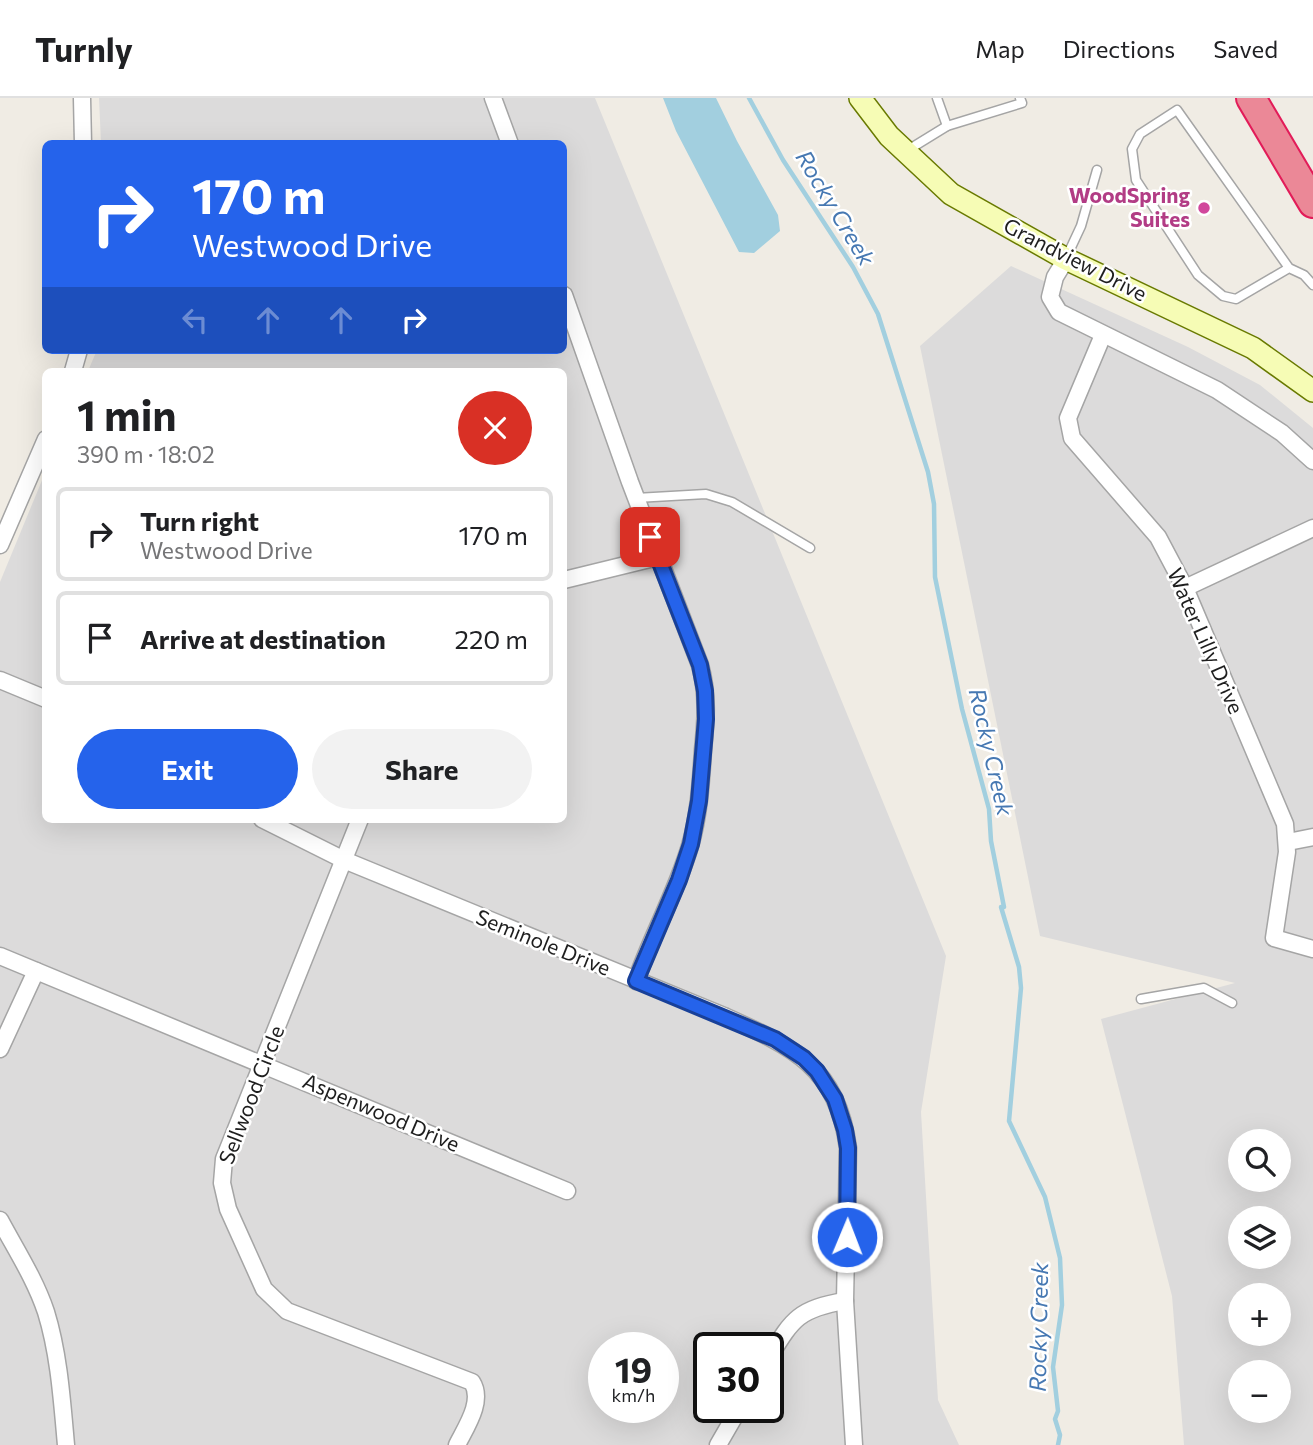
<!DOCTYPE html>
<html lang="en">
<head>
<meta charset="utf-8">
<style>
  :root { --surface:#fff; --page:#f2f2f2; --text:#202124; --muted:#757577; --line:#e0e0e0; --accent:#2563eb }
  body { margin:0; font-family:Commissioner,sans-serif; background:var(--page); color:var(--text); height:100vh; display:flex; flex-direction:column; font-size:26px; white-space:nowrap }
  * { box-sizing:border-box; margin:0 }
  p { font-size:23px; color:var(--muted) }
  .icon { flex:none; width:38px; height:38px; fill:none; stroke:currentColor; stroke-width:2; stroke-linecap:round; stroke-linejoin:round }
  .map { position:relative; flex:1; overflow:hidden }
  .panel { position:absolute; left:42px; top:270px; width:525px; height:455px; display:flex; flex-direction:column; background:var(--surface); border-radius:10px; box-shadow:0 7px 28px #0002 }
  .panel>* { flex:none }
  .top-card { position:absolute; left:42px; top:42px; width:525px; height:214px; border-radius:10px; box-shadow:0 7px 28px #0002; background:#2563eb; color:#fff; overflow:hidden }
  .buttons { position:absolute; left:1228px; top:1031px; display:grid; gap:14px }
  .buttons a { display:grid; place-items:center; width:63px; height:63px; border-radius:50%; background:var(--surface); box-shadow:0 7px 28px #0002; font-size:35px }
  .speed { position:absolute; left:588px; top:1234px; display:flex; gap:14px; font-size:35px; font-weight:700; text-align:center }
  .speed>* { display:grid; place-content:center; width:91px; height:91px; border-radius:50%; background:var(--surface); box-shadow:0 7px 28px #0002; line-height:1 }
  .speed small { font-size:18px; font-weight:400 }
  .speed .limit { border:4px solid #111; border-radius:10px; background:#fff; color:#111 }
  .pin { position:absolute; display:grid; place-items:center; width:60px; height:60px; color:#fff; margin:-30px; border-radius:14px; box-shadow:0 4px 10px #0006 }
  .me { position:absolute; width:77px; margin:-38px; rotate:1deg; stroke-linejoin:round; filter:drop-shadow(0 0 5px #0008) }
  .turn { display:flex; align-items:center; gap:24px; height:147px; padding:0 35px; font-size:32px }
  .turn .icon { width:91px; height:91px; stroke-width:2.5 }
  .turn b { display:block; font-size:49px; line-height:60px }
  .lanes { display:flex; align-items:center; height:66px; padding:0 35px; background:#0003; justify-content:center; gap:35px; direction:ltr }
  .lanes .off { opacity:.35 }
  .round { display:grid; place-items:center; flex:none; width:74px; height:74px; border-radius:37px; background:var(--page) }
  .headline { display:flex; align-items:center; justify-content:space-between; height:119px; padding:0 35px }
  h1 { font-size:42px; font-weight:700; line-height:52px }
  .cta { display:flex; gap:14px; margin-top:auto; padding:14px 35px }
  .cta a { flex:1; height:80px; border-radius:42px; background:var(--accent); color:#fff; font-size:28px; font-weight:700; line-height:80px; text-align:center }
  .cta a+a { background:var(--page); color:var(--text) }
  ul { padding:0; list-style:none }
  li { display:flex; align-items:center; gap:21px; height:94px; margin:0 14px 10px; padding:0 21px; border:4px solid var(--line); border-radius:10px }
  li div { flex:1 }
  li b { display:block; font-size:26px }
  li em { font-style:normal }
  header { display:flex; align-items:center; gap:42px; box-sizing:border-box; height:98px; padding:0 35px; background:var(--surface); border-bottom:2px solid var(--line) }
  header strong { font-size:33px }
  nav { display:flex; gap:38px; margin-inline-start:auto; font-size:24px }
  .map>svg:first-child { display:block }
</style>
</head>
<body>
<header>
<strong>Turnly</strong>
<nav><a>Map</a><a>Directions</a><a>Saved</a></nav>
</header>
<div class="map">
<svg width="1313" height="1347" viewBox="0 0 1313 1347">
  <rect width="100%" height="100%" fill="#f0ece4"/>
  <g fill="#dcdbdb" fill-rule="evenodd">
    <path d="M99 0H595L946 858 921 1014 938 1302 959 1347H0V484L45 375 46 721H564V273H88L97 252H564V46L101 45ZM604 1250H663V1309H604ZM709 1250H768V1309H709Z"/>
    <path d="M1011 168 1188 249 1260 287 1313 330V1347H1184L1172 1198 1101 921 1235 885 1040 838 920 248ZM1241 1043H1279V1082H1241ZM1241 1120H1279V1158H1241ZM1241 1197H1279V1236H1241ZM1241 1274H1279V1312H1241Z"/>
  </g>
  <path fill="#a2cfdf" d="M663 0H716L737 43 778 117 780 133 754 155 739 154 676 33Z"/>
  <g fill="none" stroke-linecap="round" stroke-linejoin="round">
    <path stroke="#a2cfdf" stroke-width="4.5" d="M749 0 783 62 853 169 878 216 928 374 934 406 935 479 962 611 989 711 991 743 1004 809H1001L1019 869 1021 890 1009 1023 1045 1099 1060 1160 1062 1207 1053 1269 1058 1313 1055 1321 1060 1337 1058 1347"/>
    <defs>
      <g id="lane">
        <path d="M937 0 947 28"/>
        <path d="M908 52 947 28 1022 5 1020 0"/>
        <path d="M1067 158 1081 128 1097 72"/>
        <path d="M1289 170 1236 201 1223 198 1198 177 1136 82 1132 51 1140 36 1177 12 1289 170 1304 177 1313 187"/>
        <path d="M636 400 706 396 732 404 810 450"/>
        <path d="M1141 901 1204 890 1232 905"/>
      </g>
      <g id="street">
        <path d="M82 0 83 46"/>
        <path d="M493 0 510 46"/>
        <path d="M1066 161 1055 179 1050 199 1059 214 1217 292 1282 335 1313 363"/>
        <path d="M564 197 630 384 700 567C708 596 706 623 703 652 701 684 699 717 690 748 676 795 652 837 636 883"/>
        <path d="M1103 237 1068 320 1072 340 1158 439 1185 490 1285 726 1287 754 1274 840 1313 851"/>
        <path d="M73 273 79 252"/>
        <path d="M0 447 46 341"/>
        <path d="M564 482 658 459"/>
        <path d="M1185 490 1313 430"/>
        <path d="M0 582 46 601"/>
        <path d="M262 721 344 762 724 918C793 949 837 968 848 1050L845 1203 854 1347"/>
        <path d="M360 721 224 1061 222 1085 228 1111 264 1191 287 1213 472 1284C484 1303 466 1329 457 1347"/>
        <path d="M1288 744 1313 739"/>
        <path d="M0 858 567 1093"/>
        <path d="M0 951 36 873"/>
        <path d="M0 1122C16 1152 35 1181 46 1214 59 1256 62 1303 66 1347"/>
        <path d="M768 1261C792 1222 797 1211 845 1203"/>
        <path d="M718 1347 740 1309"/>
      </g>
      <path id="secondary" d="M860 0 889 38 951 96 1066 161 1253 250 1313 293"/>
      <path id="highway" d="M1251 0 1313 105"/>
    </defs>
    <use href="#lane" stroke="#a5a5a5" stroke-width="11"/>
    <use href="#street" stroke="#a5a5a5" stroke-width="19"/>
    <use href="#secondary" stroke="#697a00" stroke-width="24"/>
    <use href="#highway" stroke="#e21c59" stroke-width="32"/>
    <use href="#lane" stroke="#fff" stroke-width="8"/>
    <use href="#street" stroke="#fff" stroke-width="16"/>
    <use href="#secondary" stroke="#f6fcb5" stroke-width="21"/>
    <use href="#highway" stroke="#eb8897" stroke-width="28"/>
  </g>
  <g fill="none" stroke-linecap="round" stroke-linejoin="round">
    <defs>
      <path id="route" d="M650 439 700 567 705 593 706 621 699 703 691 746 679 782 636 883 775 941 804 960 817 973 835 1001 845 1032 848 1050 847 1139"/>
    </defs>
    <use href="#route" stroke="#184099" stroke-width="18"/>
    <use href="#route" stroke="#2563eb" stroke-width="12"/>
  </g>
  <circle fill="#d1479c" stroke="#fff" stroke-width="2.5" cx="1204" cy="110" r="7"/>
  <g text-anchor="middle" stroke-width="5" stroke-linejoin="round" paint-order="stroke">
    <g font-size="21" font-weight="bold" fill="#b23c85" stroke="#fff" text-anchor="end">
      <text x="1190" y="105">WoodSpring<tspan x="1190" dy="24">Suites</tspan></text>
    </g>
    <g font-size="21" fill="#1e1e1e" stroke="#fff">
      <text transform="translate(1075 162) rotate(27)" y="7">Grandview Drive</text>
      <text transform="translate(1205 543) rotate(66)" y="7">Water Lilly Drive</text>
      <text transform="translate(543 845) rotate(22)" y="7">Seminole Drive</text>
      <text transform="translate(252 997) rotate(-69)" y="7">Sellwood Circle</text>
      <text transform="translate(381 1015) rotate(23)" y="7">Aspenwood Drive</text>
    </g>
    <g font-size="23" font-style="italic" fill="#4678b2" stroke="#fff">
      <text transform="translate(835 110) rotate(59)" y="8">Rocky Creek</text>
      <text transform="translate(991 654) rotate(77)" y="8">Rocky Creek</text>
      <text transform="translate(1039 1229) rotate(-89)" y="8">Rocky Creek</text>
    </g>
  </g>
</svg>
<div class="buttons">
<a><svg class="icon" aria-label="search" viewBox="0 0 24 24"><circle cx="10" cy="10" r="6"/><path d="M15 15l6 6"/></svg></a>
<a><svg class="icon" aria-label="layers" viewBox="0 0 24 24"><path d="M12 4l9 5-9 5-9-5zM3 14l9 5 9-5"/></svg></a>
<a>+</a>
<a>−</a>
</div>
<div class="speed"><div>19<small>km/h</small></div><div class="limit">30</div></div>
<div class="pin" style="left:650px;top:439px;background:#d93025"><svg class="icon" aria-label="arrive" viewBox="0 0 24 24"><path d="M6 21V4h12l-3 4 3 4H6"/></svg></div>
<svg class="me" style="left:847px;top:1139px" viewBox="-20 -20 40 40"><circle r="17" fill="#2563eb" stroke="#fff" stroke-width="3"/><path d="M0-11L8 9 0 5-8 9z" fill="#fff"/></svg>
<div class="top-card">
<div class="turn"><svg class="icon" aria-label="right" viewBox="0 0 24 24"><path d="M7 20v-9h11M14 6l5 5-5 5"/></svg><div><b>170 m</b>Westwood Drive</div></div>
<div class="lanes"><svg class="icon off" aria-label="left" viewBox="0 0 24 24"><path d="M17 20v-9H6M10 6l-5 5 5 5"/></svg><svg class="icon off" aria-label="ahead" viewBox="0 0 24 24"><path d="M12 20V5M6 11l6-6 6 6"/></svg><svg class="icon off" aria-label="ahead" viewBox="0 0 24 24"><path d="M12 20V5M6 11l6-6 6 6"/></svg><svg class="icon" aria-label="right" viewBox="0 0 24 24"><path d="M7 20v-9h11M14 6l5 5-5 5"/></svg></div>
</div>
<section class="panel">
<div class="headline"><div><h1>1 min</h1><p>390 m · 18:02</p></div><a class="round" style="background:#d93025;color:#fff"><svg class="icon" aria-label="close" viewBox="0 0 24 24"><path d="M6 6l12 12M18 6L6 18"/></svg></a></div>
<ul>
<li><svg class="icon" aria-label="right" viewBox="0 0 24 24"><path d="M7 20v-9h11M14 6l5 5-5 5"/></svg><div><b>Turn right</b><p>Westwood Drive</p></div><em>170 m</em></li>
<li><svg class="icon" aria-label="arrive" viewBox="0 0 24 24"><path d="M6 21V4h12l-3 4 3 4H6"/></svg><div><b>Arrive at destination</b></div><em>220 m</em></li>
</ul>
<div class="cta"><a>Exit</a><a>Share</a></div>
</section>
</div>
</body>
</html>
